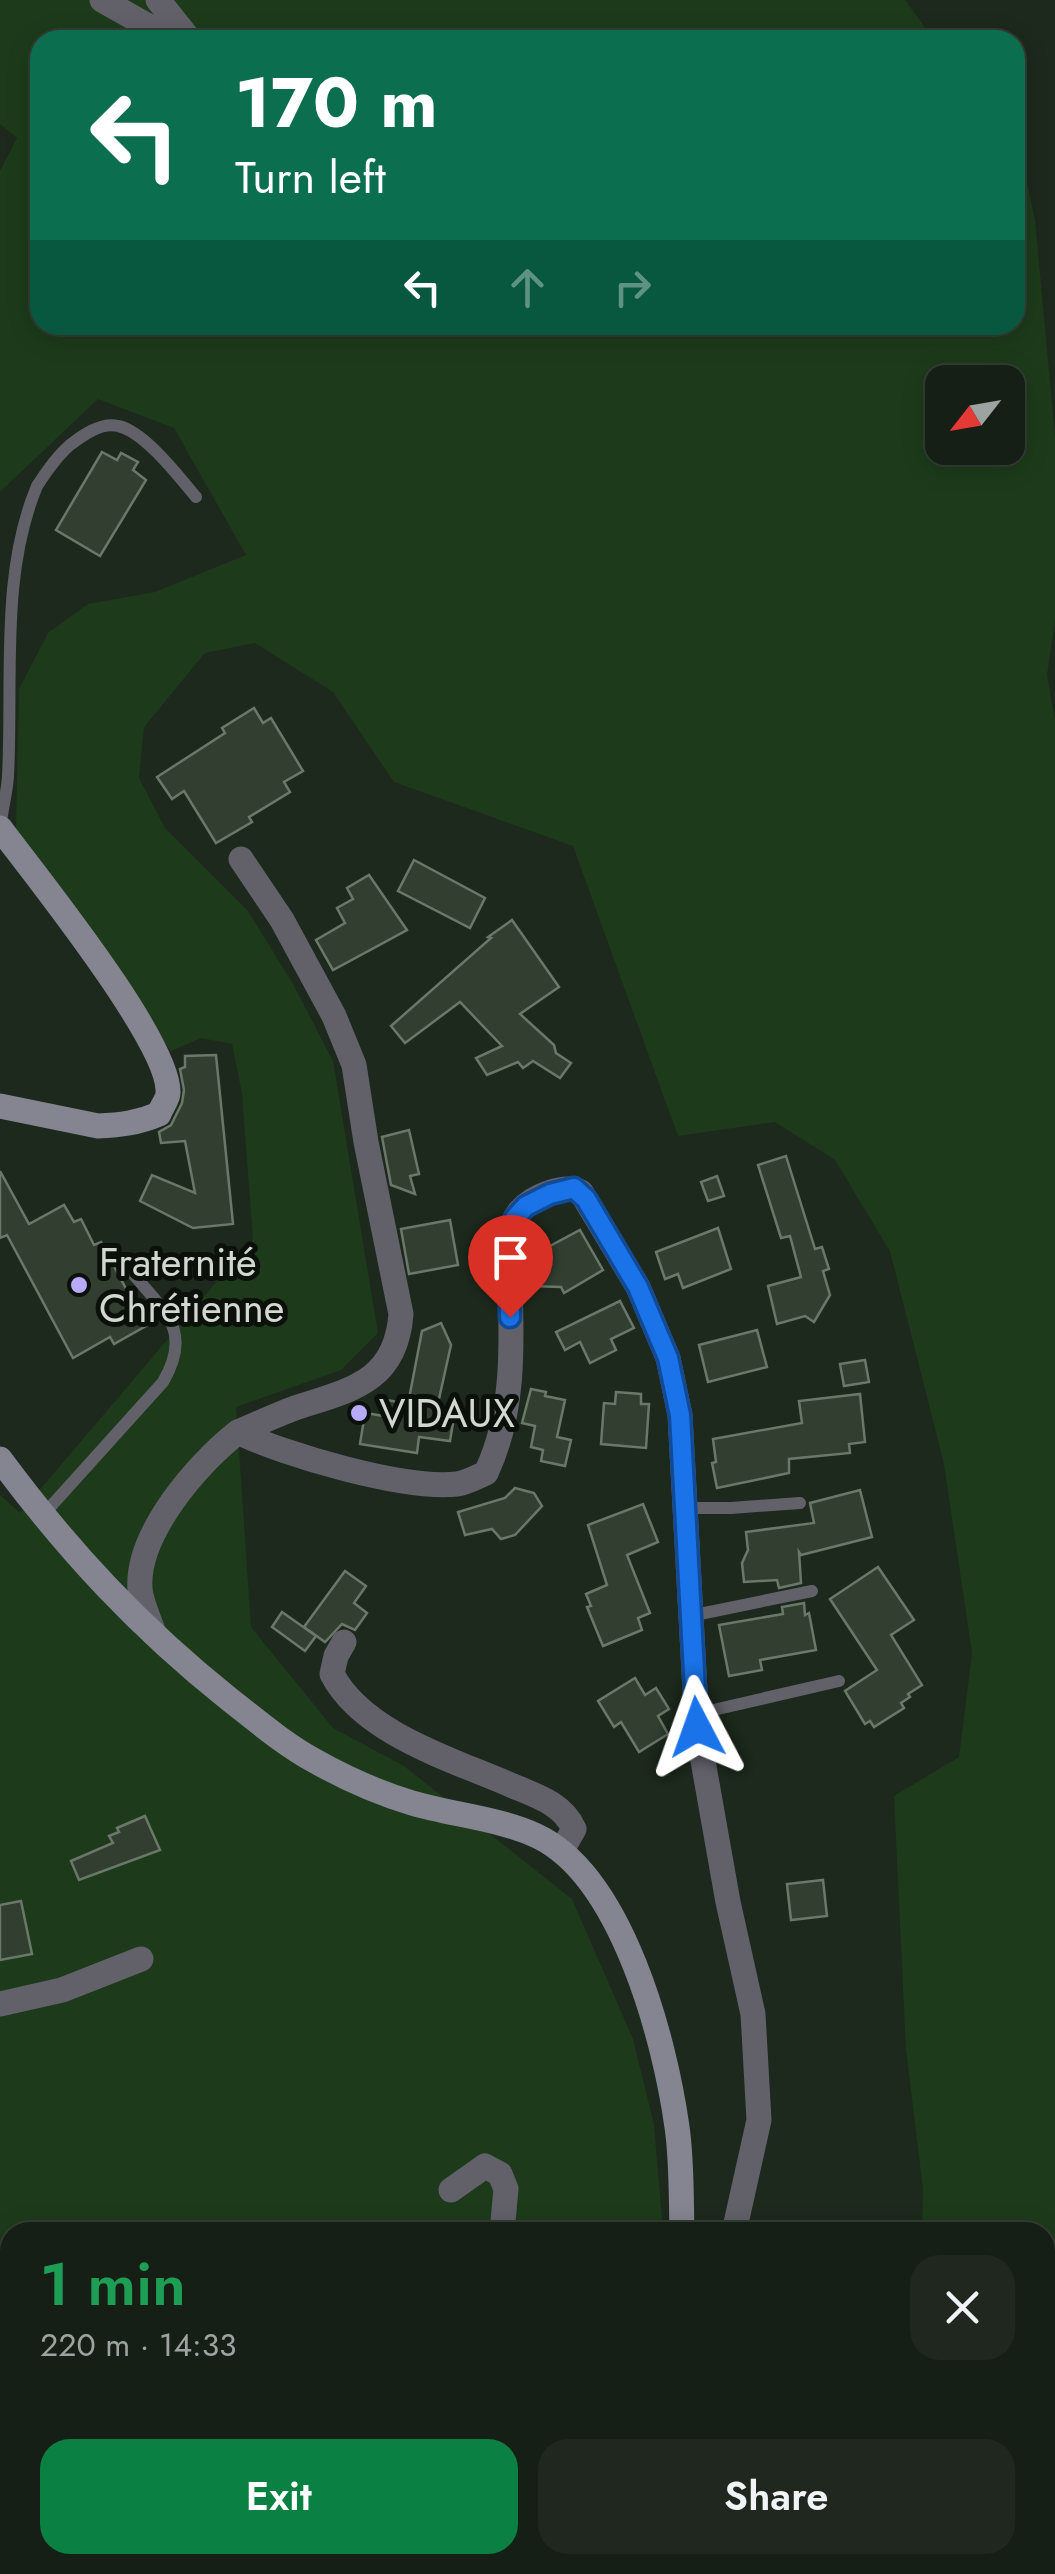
<!DOCTYPE html>
<html lang="en">
<head>
<meta charset="utf-8">
<style>
  :root { --surface:#161f15; --page:#1f271e; --text:#f1f3f6; --muted:#9ea2a0; --line:#353d34; --accent:#0b8043 }
  body { margin:0; font-family:Jost,sans-serif; background:var(--page); color:var(--text); height:100vh; display:flex; flex-direction:column; font-size:38px; white-space:nowrap }
  * { box-sizing:border-box; margin:0 }
  p { font-size:32px; color:var(--muted) }
  .icon { flex:none; width:55px; height:55px; fill:none; stroke:currentColor; stroke-width:2; stroke-linecap:round; stroke-linejoin:round }
  .map { position:relative; flex:1; overflow:hidden }
  .details { position:absolute; left:0px; top:2222px; width:1055px; height:352px; display:flex; flex-direction:column; background:var(--surface); border-radius:30px 30px 0 0; box-shadow:0 5px 25px #0003,0 0 0 2px var(--line) }
  .details>* { flex:none }
  .guide { position:absolute; left:30px; top:30px; width:995px; height:305px; border-radius:30px; box-shadow:0 5px 25px #0003,0 0 0 2px var(--line); background:#0b6e4f; color:#fff; overflow:hidden }
  .needle { width:65px; rotate:239deg }
  .tools { position:absolute; left:925px; top:365px; display:grid; gap:20px }
  .tools a { display:grid; place-items:center; width:100px; height:100px; border-radius:20px; background:var(--surface); box-shadow:0 5px 25px #0003,0 0 0 2px var(--line); font-size:50px }
  .pin { position:absolute; display:grid; place-items:center; width:85px; height:85px; color:#fff; margin:-102px -42px; border-radius:50% 50% 50% 0; rotate:-45deg; box-shadow:0 0 10px #0007 }
  .pin .icon { rotate:45deg }
  .me { position:absolute; width:110px; margin:-55px; rotate:356deg; stroke-linejoin:round; filter:drop-shadow(0 0 8px #0008) }
  .turn { display:flex; align-items:center; gap:35px; height:210px; padding:0 40px; font-size:45px }
  .turn .icon { width:130px; height:130px; stroke-width:2.5 }
  .turn b { display:block; font-size:70px; line-height:85px }
  .lanes { display:flex; align-items:center; height:95px; padding:0 40px; background:#0003; justify-content:center; gap:50px; direction:ltr }
  .lanes .off { opacity:.35 }
  .round { display:grid; place-items:center; flex:none; width:105px; height:105px; border-radius:30px; background:var(--page) }
  .headline { display:flex; align-items:center; justify-content:space-between; height:170px; padding:0 40px }
  h1 { font-size:60px; font-weight:600; line-height:75px; color:#1e9e55 }
  .cta { display:flex; gap:20px; margin-top:auto; padding:20px 40px }
  .cta a { flex:1; height:115px; border-radius:30px; background:var(--accent); color:#fff; font-size:40px; font-weight:600; line-height:115px; text-align:center }
  .cta a+a { background:var(--page); color:var(--text) }
  .map>svg:first-child { display:block }
</style>
</head>
<body>
<div class="map">
<svg width="1055" height="2574" viewBox="0 0 1055 2574">
  <rect width="100%" height="100%" fill="#1d291c"/>
  <g fill="#1d3b1b" fill-rule="evenodd">
    <path d="M0 0H905L934 40H40V325H1015V127L1035 220 1055 437V621L1047 675 1055 721V2574H991V2565H1045V2232H922L923 2189 906 2049 894 1796 959 1757 972 1653 944 1464 890 1251 835 1160 775 1122 678 1136 573 846 394 782 333 692 255 643 205 653 144 727 139 778 165 828 248 911 293 984 333 1061 378 1333 341 1370 236 1407 251 1627 333 1728 404 1766 572 1899 633 2039 654 2125 663 2232H10V2360L0 2362V1495L20 1513 253 1239 242 1094 232 1044 201 1038 171 1051 16 829 19 689 48 633 88 604 155 592 246 555 174 428 98 399 0 492V171L17 138 0 124ZM942 382H1008V448H942Z"/>
    <path d="M504 2565H684V2574H500Z"/>
  </g>
  <g fill="#313e30" stroke="#6a7869" stroke-width="2.5">
    <path d="M102 452 117 460 121 453 138 462 133 470 146 480 100 556 56 530Z"/>
    <path d="M254 708 263 723 271 718 303 771 284 782 290 792 249 817 252 822 216 843 184 791 172 799 157 777 225 733 222 728Z"/>
    <path d="M414 860 485 898 470 928 398 891Z"/>
    <path d="M369 875 407 930 333 970 316 940 345 923 337 908 353 899 347 888Z"/>
    <path d="M512 920 559 987 520 1014 554 1045 556 1053 571 1063 560 1078 533 1061 523 1068 518 1062 487 1075 476 1058 502 1046 460 1002 405 1043 391 1026 491 938 488 937Z"/>
    <path d="M216 1055 233 1224 193 1228 140 1201 152 1175 195 1193 185 1141 161 1143 159 1132 171 1125 182 1103 184 1090 180 1069 185 1067V1056Z"/>
    <path d="M409 1130 419 1174 410 1176 415 1194 391 1185 382 1137Z"/>
    <path d="M786 1156 815 1249 822 1247 829 1269 823 1271 830 1295 814 1322 805 1316 777 1324 768 1286 801 1277 790 1236 781 1238 758 1165Z"/>
    <path d="M0 1171 29 1224 64 1205 74 1222 81 1219 94 1245 101 1242 146 1326 114 1344 110 1337 73 1358 7 1235 0 1238Z"/>
    <path d="M717 1176 724 1196 708 1201 701 1182Z"/>
    <path d="M450 1220 458 1265 409 1274 401 1229Z"/>
    <path d="M718 1228 731 1269 683 1288 678 1274 665 1279 656 1252Z"/>
    <path d="M580 1230 603 1270 564 1293 561 1287 529 1286 526 1239 547 1238 548 1247Z"/>
    <path d="M620 1301 634 1328 611 1339 616 1350 590 1363 580 1342 565 1350 556 1332Z"/>
    <path d="M441 1323 451 1345 437 1408 455 1411 450 1441 419 1437 417 1453 360 1444 365 1413 384 1416 387 1400 408 1404 422 1331Z"/>
    <path d="M757 1330 767 1367 708 1382 699 1345Z"/>
    <path d="M865 1360 869 1382 844 1386 840 1364Z"/>
    <path d="M531 1389 546 1392 545 1396 565 1400 557 1437 571 1440 565 1466 541 1461 543 1450 531 1447 535 1426 522 1423Z"/>
    <path d="M616 1392 641 1394V1404H649L646 1448 601 1444 604 1403 615 1404Z"/>
    <path d="M860 1394 865 1442 849 1444 850 1453 789 1459V1473L717 1488 712 1463 716 1462 713 1439 802 1423 799 1401Z"/>
    <path d="M515 1488 534 1493 542 1506 515 1535 501 1539 492 1529 465 1535 458 1512 505 1498Z"/>
    <path d="M860 1490 872 1537 801 1555 799 1552 801 1583 779 1588 777 1580 744 1582 742 1563 748 1550 746 1532 814 1523 810 1503Z"/>
    <path d="M643 1504 658 1542 627 1555 650 1613 638 1618 642 1630 603 1646 587 1607 591 1606 586 1594 607 1585 588 1525Z"/>
    <path d="M878 1567 914 1620 891 1635 922 1685 908 1694 910 1697 901 1703 904 1708 874 1727 870 1721 865 1724 845 1691 877 1670 830 1599Z"/>
    <path d="M345 1571 366 1586 354 1603 367 1613 355 1630 342 1624 325 1642 304 1627Z"/>
    <path d="M804 1603 805 1615 809 1613 816 1650 760 1660 762 1670 729 1676 719 1625 783 1614 782 1607Z"/>
    <path d="M282 1612 316 1636 305 1651 272 1627Z"/>
    <path d="M635 1678 645 1695 656 1688 669 1709 658 1716 668 1734 639 1752 621 1722 614 1727 598 1701Z"/>
    <path d="M145 1816 160 1850 79 1880 71 1861 113 1843 109 1836 119 1832 117 1828Z"/>
    <path d="M823 1880 827 1916 791 1920 787 1884Z"/>
    <path d="M21 1901 32 1954 0 1960V1905Z"/>
  </g>
  <g fill="none" stroke-linecap="round" stroke-linejoin="round">
    <g stroke="#62616a" stroke-width="12">
      <path d="M0 828C2 811 7 793 8 776 13 679 0 574 37 486 46 472 57 456 70 445 83 435 101 422 118 426 144 431 179 477 196 497"/>
      <path d="M685 1508H731L800 1503"/>
      <path d="M43 1515 163 1382C192 1332 167 1314 134 1275"/>
      <path d="M690 1616 812 1591"/>
      <path d="M696 1714 839 1681"/>
      <path d="M0 2454H10"/>
    </g>
    <g stroke="#62616a" stroke-width="25">
      <path d="M102 0 173 40"/>
      <path d="M158 0 190 40"/>
      <path d="M238 1432C257 1424 276 1415 295 1408 351 1390 396 1382 401 1314L366 1142 354 1065 334 1016 282 920 241 859"/>
      <path d="M154 1634C150 1620 141 1603 140 1589 136 1534 198 1463 238 1432 284 1455 406 1490 457 1484 466 1483 477 1477 486 1473 520 1402 510 1320 509 1243 511 1232 512 1220 520 1211 532 1197 564 1183 581 1192L638 1287 668 1358 680 1415 697 1727 728 1902 753 2014 759 2120 734 2232"/>
      <path d="M344 1642 336 1656 332 1674C363 1734 454 1760 513 1786 537 1796 563 1804 574 1829L562 1850"/>
      <path d="M0 2004 62 1990 141 1959"/>
      <path d="M451 2190 485 2166 500 2174 506 2189 502 2232"/>
      <path d="M399 2565 405 2574"/>
      <path d="M465 2574 467 2565"/>
      <path d="M490 2574 492 2565"/>
      <path d="M589 2574 591 2565"/>
    </g>
    <g stroke="#858491" stroke-width="25">
      <path d="M0 1106 98 1126C120 1125 138 1123 159 1114 161 1108 168 1099 168 1093 171 1043 35 875 0 828"/>
      <path d="M0 1459C68 1551 140 1628 229 1699 257 1721 284 1744 315 1761 345 1778 379 1793 412 1803 453 1815 498 1818 537 1836 622 1876 665 2040 677 2127 682 2161 681 2198 682 2232"/>
      <path d="M700 2565V2574"/>
    </g>
  </g>
  <g fill="none" stroke-linecap="round" stroke-linejoin="round">
    <defs>
      <path id="route" d="M510 1317 509 1243 515 1218 526 1206 550 1194 574 1188 586 1199 638 1287 668 1358 680 1415 697 1727"/>
    </defs>
    <use href="#route" stroke="#114b97" stroke-width="25"/>
    <use href="#route" stroke="#1a73e8" stroke-width="18"/>
  </g>
  <g fill="#b7abf8" stroke="#0b100a" stroke-width="4">
    <circle cx="79" cy="1285" r="10"/>
    <circle cx="359" cy="1413" r="10"/>
  </g>
  <g text-anchor="middle" stroke-width="10" stroke-linejoin="round" paint-order="stroke">
    <g font-size="40" fill="#d1d8d0" stroke="#0b100a" text-anchor="start">
      <text x="99" y="1276">Fraternité<tspan x="99" dy="46">Chrétienne</tspan></text>
      <text x="379" y="1427">VIDAUX</text>
    </g>
  </g>
</svg>
<div class="tools">
<a><svg class="needle" viewBox="-14 -14 28 28"><path d="M0-13l5 13h-10z" fill="#e53935"/><path d="M0 13l5-13h-10z" fill="#9ea2a0"/></svg></a>
</div>
<div class="pin" style="left:510px;top:1317px;background:#d93025"><svg class="icon" aria-label="arrive" viewBox="0 0 24 24"><path d="M6 21V4h12l-3 4 3 4H6"/></svg></div>
<svg class="me" style="left:697px;top:1727px" viewBox="-20 -20 40 40"><path d="M0-17L14 15 0 8-14 15z" fill="#1a73e8" stroke="#fff" stroke-width="4"/></svg>
<div class="guide">
<div class="turn"><svg class="icon" aria-label="left" viewBox="0 0 24 24"><path d="M17 20v-9H6M10 6l-5 5 5 5"/></svg><div><b>170 m</b>Turn left</div></div>
<div class="lanes"><svg class="icon" aria-label="left" viewBox="0 0 24 24"><path d="M17 20v-9H6M10 6l-5 5 5 5"/></svg><svg class="icon off" aria-label="ahead" viewBox="0 0 24 24"><path d="M12 20V5M6 11l6-6 6 6"/></svg><svg class="icon off" aria-label="right" viewBox="0 0 24 24"><path d="M7 20v-9h11M14 6l5 5-5 5"/></svg></div>
</div>
<section class="details">
<div class="headline"><div><h1>1 min</h1><p>220 m · 14:33</p></div><a class="round"><svg class="icon" aria-label="close" viewBox="0 0 24 24"><path d="M6 6l12 12M18 6L6 18"/></svg></a></div>
<div class="cta"><a>Exit</a><a>Share</a></div>
</section>
</div>
</body>
</html>
